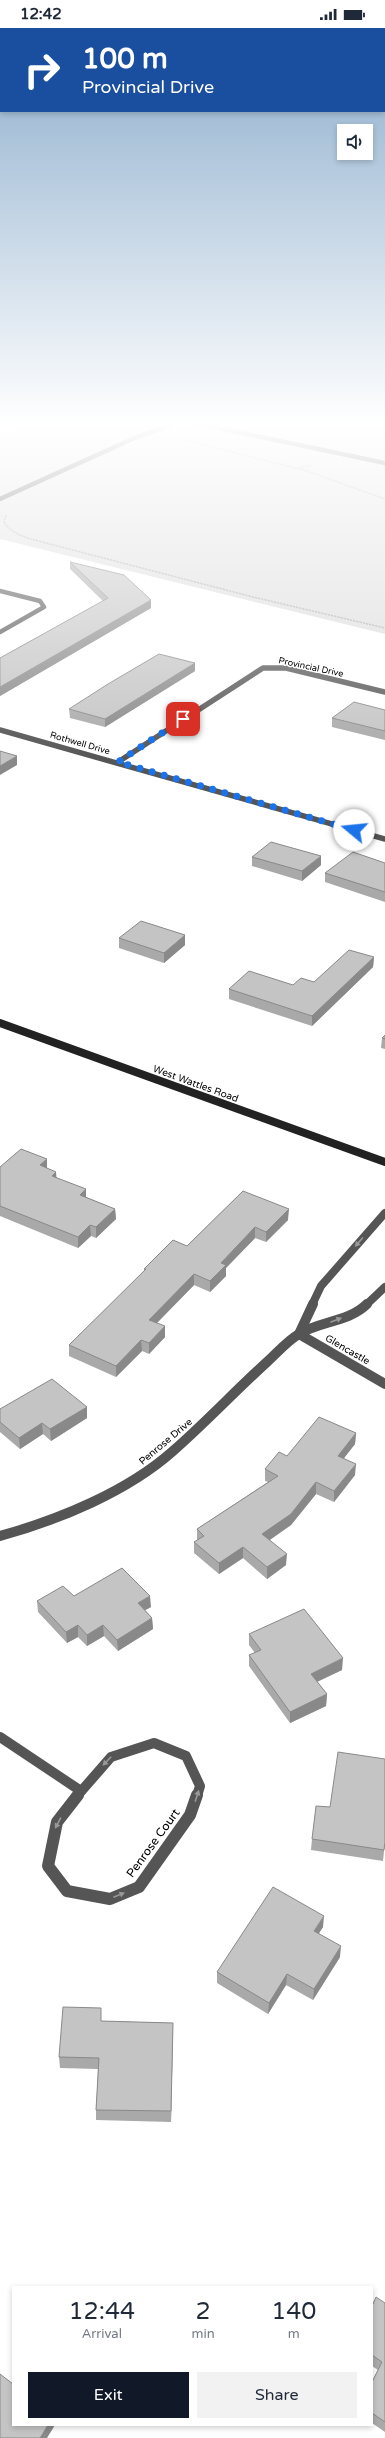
<!DOCTYPE html>
<html lang="en">
<head>
<meta charset="utf-8">
<style>
  :root { --surface:#fff; --page:#f2f2f3; --text:#1f2937; --muted:#747a83; --accent:#111827 }
  body { margin:0; font-family:"Varela Round",sans-serif; background:var(--page); color:var(--text); height:100vh; display:flex; flex-direction:column; font-size:15px; white-space:nowrap }
  * { box-sizing:border-box; margin:0 }
  p { font-size:13px; color:var(--muted) }
  .icon { flex:none; width:22px; height:22px; fill:none; stroke:currentColor; stroke-width:2; stroke-linecap:round; stroke-linejoin:round }
  .map { position:relative; flex:1; overflow:hidden }
  .side { position:absolute; left:12px; top:2258px; width:361px; height:140px; display:flex; flex-direction:column; background:var(--surface); border-radius:0px; box-shadow:0 2px 6px #0003 }
  .side>* { flex:none }
  .guide { position:absolute; left:0px; top:0px; width:385px; height:84px; box-shadow:0 2px 6px #0003; background:#1a4fa0; color:#fff; overflow:hidden }
  .fabs { position:absolute; left:337px; top:96px; display:grid; gap:8px }
  .fabs a { display:grid; place-items:center; width:36px; height:36px; border-radius:0px; background:var(--surface); box-shadow:0 2px 6px #0003; font-size:20px }
  .pin { position:absolute; display:grid; place-items:center; width:34px; height:34px; color:#fff; margin:-17px; border-radius:8px; box-shadow:0 2px 6px #0006 }
  .me { position:absolute; width:44px; margin:-22px; rotate:287deg; stroke-linejoin:round; filter:drop-shadow(0 0 3px #0008) }
  .turn { display:flex; align-items:center; gap:14px; height:84px; padding:0 16px; font-size:18px }
  .turn .icon { width:52px; height:52px; stroke-width:2.5 }
  .turn b { display:block; font-size:28px; line-height:34px }
  .eta { display:flex; justify-content:space-evenly; align-items:center; height:68px; text-align:center }
  .eta b { font-size:24px; font-weight:600; line-height:28px }
  .button { display:flex; gap:8px; margin-top:auto; padding:8px 16px }
  .button a { flex:1; height:46px; border-radius:0px; background:var(--accent); color:#fff; font-size:16px; font-weight:600; line-height:46px; text-align:center }
  .button a+a { background:var(--page); color:var(--text) }
  .status { display:flex; justify-content:space-between; align-items:center; height:28px; padding:0 20px; background:var(--surface); direction:ltr }
  .status svg { height:11px; fill:currentColor }
  .map>svg:first-child { display:block }
</style>
</head>
<body>
<div class="status"><b>12:42</b><svg viewBox="0 0 49 12"><path d="M0 12V9h3v3zM5 12V6h3v6zM10 12V3h3v9zM15 12V0h3v12zM26 1h20v11H26zM47 4h2v5h-2z"/></svg></div>
<div class="map">
<svg width="385" height="2410" viewBox="0 0 385 2410">
  <rect width="100%" height="100%" fill="#fff"/>
  <path fill="#dcdcdc" d="M30 395H385V606L0 511V408Z"/>
  <g fill="none" stroke-linecap="round" stroke-linejoin="round">
    <g stroke="#777" stroke-width="1.5" stroke-dasharray="0.5 1" stroke-linecap="butt">
      <path d="M181 411 307 443 385 471"/>
      <path d="M299 440 312 437"/>
      <path d="M6 487 4 494C12 507 28 510 42 514L253 569 385 600"/>
    </g>
    <g stroke="#555" stroke-width="4.5">
      <path d="M194 395 385 435"/>
      <path d="M0 471 139 408 177 395"/>
    </g>
    <path stroke="#555" stroke-width="4.5" d="M0 563 40 573 44 579 0 604"/>
    <g stroke="#555" stroke-width="5.5">
      <path d="M0 702 385 811"/>
      <path d="M118 734 263 640H286L385 664"/>
    </g>
    <g stroke="#555" stroke-width="8">
      <path d="M312 1277 321 1258 385 1185"/>
      <path d="M366 1277 385 1259"/>
    </g>
    <g stroke="#555" stroke-width="10">
      <path d="M299 1306 313 1276"/>
      <path d="M299 1306 385 1356"/>
      <path d="M0 1508C58 1492 127 1464 173 1423 205 1395 235 1363 267 1334 277 1325 287 1313 299 1306 320 1293 349 1294 367 1276"/>
      <path d="M0 1709 81 1763"/>
      <path d="M77 1768 111 1729 154 1715 186 1728 200 1758 197 1768"/>
    </g>
    <path stroke="#555" stroke-width="12" d="M78 1767 57 1794 48 1838 67 1863 110 1871 139 1859 190 1787 197 1767"/>
    <path stroke="#222" stroke-width="8" d="M0 995 385 1134"/>
  </g>
  <g fill="#a9a9a9">
    <path d="M70 534 151 572V580L0 668V630L103 573 70 541Z"/>
    <path d="M195 635V643L105 699 70 690 69 681Z"/>
    <path d="M385 682V712L332 699V690Z"/>
    <path d="M252 829 321 837 302 853 252 838Z"/>
    <path d="M385 835V874L325 854V845Z"/>
    <path d="M119 910 185 917 164 935 119 920Z"/>
    <path d="M374 929 373 939 312 998 229 971V961L293 957 314 954Z"/>
    <path d="M385 1007V1021L381 1020 382 1010Z"/>
    <path d="M47 1131V1140L57 1150 86 1169 115 1181 116 1191 96 1210 91 1208 78 1220 0 1188V1139Z"/>
    <path d="M243 1163 288 1192 266 1214 255 1210 226 1240V1248L210 1264 194 1257 157 1295 165 1309 149 1326 142 1323 116 1349 69 1328V1317L144 1244V1241L187 1218Z"/>
    <path d="M0 1381 87 1390 51 1413 43 1406 20 1421 0 1404Z"/>
    <path d="M356 1405 355 1416 344 1430 355 1447 334 1474 316 1466 291 1497 270 1512 286 1537 267 1551 243 1530 219 1546 194 1525V1514L197 1513V1501L268 1454 265 1453V1441L287 1428Z"/>
    <path d="M74 1568 151 1579 145 1582 152 1590 153 1601 118 1623 104 1608 87 1618 78 1609 67 1615 38 1584 37 1573Z"/>
    <path d="M249 1606 342 1642 317 1654 327 1666 326 1678 290 1695 249 1638V1627L255 1625 249 1617Z"/>
    <path d="M312 1811 385 1814 383 1833 311 1822Z"/>
    <path d="M323 1899 319 1905 340 1929 313 1972 286 1957 268 1986 217 1955V1944Z"/>
    <path d="M102 1993 173 1995 171 2094 96 2092V2082L98 2041 60 2040 59 2029Z"/>
    <path d="M385 2275V2404L372 2395V2354L378 2342 372 2338V2278Z"/>
  </g>
  <g fill="#898989">
    <path d="M151 572V580L0 668V659Z"/>
    <path d="M195 635V643L105 699V691Z"/>
    <path d="M17 728V737L0 747V738Z"/>
    <path d="M321 828V837L302 853V843Z"/>
    <path d="M185 907V917L164 935V925Z"/>
    <path d="M374 929 373 939 312 998V988Z"/>
    <path d="M47 1131V1142L40 1137Z"/>
    <path d="M56 1144 57 1155 52 1148Z"/>
    <path d="M86 1161V1172L80 1167Z"/>
    <path d="M115 1181 116 1191 96 1210V1199Z"/>
    <path d="M289 1181 288 1192 266 1214V1204Z"/>
    <path d="M90 1197 91 1208 78 1220V1209Z"/>
    <path d="M255 1199V1210L226 1240V1248L210 1264V1253L221 1235Z"/>
    <path d="M194 1246V1257L149 1303V1292Z"/>
    <path d="M165 1298V1309L149 1326V1315Z"/>
    <path d="M141 1312 142 1323 116 1349V1338Z"/>
    <path d="M87 1379V1390L51 1413 50 1401Z"/>
    <path d="M42 1395 43 1406 20 1421 19 1410Z"/>
    <path d="M356 1405 355 1416 337 1439 338 1428Z"/>
    <path d="M356 1436 355 1447 334 1474V1463Z"/>
    <path d="M316 1454V1466L291 1497 262 1517V1506Z"/>
    <path d="M243 1519V1530L219 1546V1535Z"/>
    <path d="M287 1526 286 1537 267 1551V1539Z"/>
    <path d="M150 1568 151 1579 138 1586V1575Z"/>
    <path d="M152 1590 153 1601 118 1623 117 1612Z"/>
    <path d="M78 1597V1609L67 1615 66 1604Z"/>
    <path d="M103 1597 104 1608 87 1618V1607Z"/>
    <path d="M343 1630 342 1642 310 1657 311 1646Z"/>
    <path d="M327 1666 326 1678 290 1695V1684Z"/>
    <path d="M324 1888 323 1899 313 1914 314 1903Z"/>
    <path d="M341 1918 340 1929 313 1972 314 1961Z"/>
    <path d="M287 1946 286 1957 268 1986 269 1975Z"/>
    <path d="M173 1995V2006L171 2094V2083Z"/>
    <path d="M48 2397H55L47 2410H40Z"/>
  </g>
  <g fill="#c4c4c4" stroke="#898989">
    <path d="M70 534 124 547 151 572 0 659V630L108 570Z"/>
    <path d="M159 626 195 635 105 691 69 681 108 656Z"/>
    <path d="M354 674 385 682V703L332 690Z"/>
    <path d="M0 723 17 728 0 738Z"/>
    <path d="M271 814 321 828 302 843 252 829Z"/>
    <path d="M353 824 385 835V864L325 845Z"/>
    <path d="M141 893 185 907 164 925 119 910Z"/>
    <path d="M349 922 374 929 312 988 229 961 249 943 293 957 301 950 314 954Z"/>
    <path d="M385 1007V1011L382 1010Z"/>
    <path d="M21 1121 47 1131 40 1137 56 1144 52 1148 86 1161 80 1167 115 1181 96 1199 90 1197 78 1209 0 1178V1139Z"/>
    <path d="M243 1163 289 1181 266 1204 255 1199 221 1235 226 1237 210 1253 194 1246 149 1292 165 1298 149 1315 141 1312 116 1338 69 1317 146 1241H144L173 1212 187 1218Z"/>
    <path d="M52 1351 87 1379 50 1401 42 1395 19 1410 0 1394V1381Z"/>
    <path d="M319 1389 356 1405 338 1428 356 1436 334 1463 316 1454 291 1486 262 1506 287 1526 267 1539 243 1519 219 1535 194 1514 204 1508 197 1501 278 1448 265 1441 279 1424 287 1428Z"/>
    <path d="M122 1540 150 1568 138 1575 152 1590 117 1612 103 1597 87 1607 78 1597 66 1604 37 1573 63 1558 74 1568Z"/>
    <path d="M304 1581 343 1630 311 1646 327 1666 290 1684 249 1627 261 1622 249 1606Z"/>
    <path d="M338 1724 385 1731V1814L384 1822 312 1811 316 1778 330 1779Z"/>
    <path d="M273 1859 324 1888 314 1903 341 1918 314 1961 287 1946 269 1975 217 1944Z"/>
    <path d="M63 1979 101 1980V1993L173 1995 171 2083 96 2082 99 2030 59 2029Z"/>
    <path d="M376 2269 385 2275V2394L372 2385V2354L382 2334 372 2327V2278Z"/>
    <path d="M0 2346 13 2356V2397H48L40 2410H0Z"/>
  </g>
  <defs><path id="oneway-solid" d="M-6-.8H1V-3.2L6.5 0L1 3.2V.8H-6Z"/></defs>
  <g fill="#999">
    <use href="#oneway-solid" transform="translate(359 1214) rotate(131)"/>
    <use href="#oneway-solid" transform="translate(336 1292) rotate(-21)"/>
    <use href="#oneway-solid" transform="translate(107 1733) rotate(134)"/>
    <use href="#oneway-solid" transform="translate(197 1768) rotate(-72)"/>
    <use href="#oneway-solid" transform="translate(58 1795) rotate(118)"/>
    <use href="#oneway-solid" transform="translate(119 1867) rotate(-22)"/>
  </g>
  <linearGradient id="sky" x2="0" y2="1"><stop stop-color="#8cadcc"/><stop offset="0.54" stop-color="#fff"/><stop offset="1" stop-color="#fff" stop-opacity="0"/></linearGradient>
  <rect width="385" height="733" fill="url(#sky)"/>
  <g fill="none" stroke-linecap="round" stroke-linejoin="round">
    <path stroke="#1a73e8" stroke-width="7" stroke-dasharray="0 12.6" d="M183 691 118 734 354 802"/>
  </g>
  <g text-anchor="middle" stroke-width="3" stroke-linejoin="round" paint-order="stroke">
    <g font-size="9" fill="#000" stroke="#fff">
      <text transform="translate(311 639) rotate(12)" y="3">Provincial Drive</text>
      <text transform="translate(80 715) rotate(16)" y="3">Rothwell Drive</text>
    </g>
    <g font-size="10" fill="#000" stroke="#fff">
      <text transform="translate(196 1055) rotate(20)" y="4">West Wattles Road</text>
      <text transform="translate(348 1321) rotate(30)" y="4">Glencastle</text>
      <text transform="translate(165 1413) rotate(-40)" y="4">Penrose Drive</text>
    </g>
    <g font-size="12" fill="#000" stroke="#fff">
      <text transform="translate(153 1815) rotate(-54)" y="4">Penrose Court</text>
    </g>
  </g>
</svg>
<div class="fabs">
<a><svg class="icon" aria-label="sound" viewBox="0 0 24 24"><path d="M4 9h4l5-4v14l-5-4H4zM17 9q2 3 0 6"/></svg></a>
</div>
<div class="pin" style="left:183px;top:691px;background:#d93025"><svg class="icon" aria-label="arrive" viewBox="0 0 24 24"><path d="M6 21V4h12l-3 4 3 4H6"/></svg></div>
<svg class="me" style="left:354px;top:802px" viewBox="-20 -20 40 40"><circle r="19" fill="#fff"/><path d="M0-13L10 11 0 6-10 11z" fill="#1a73e8"/></svg>
<div class="guide">
<div class="turn"><svg class="icon" aria-label="right" viewBox="0 0 24 24"><path d="M7 20v-9h11M14 6l5 5-5 5"/></svg><div><b>100 m</b>Provincial Drive</div></div>
</div>
<section class="side">
<div class="eta">
<div><b>12:44</b><p>Arrival</p></div>
<div><b>2</b><p>min</p></div>
<div><b>140</b><p>m</p></div>
</div>
<div class="button"><a>Exit</a><a>Share</a></div>
</section>
</div>
</body>
</html>
